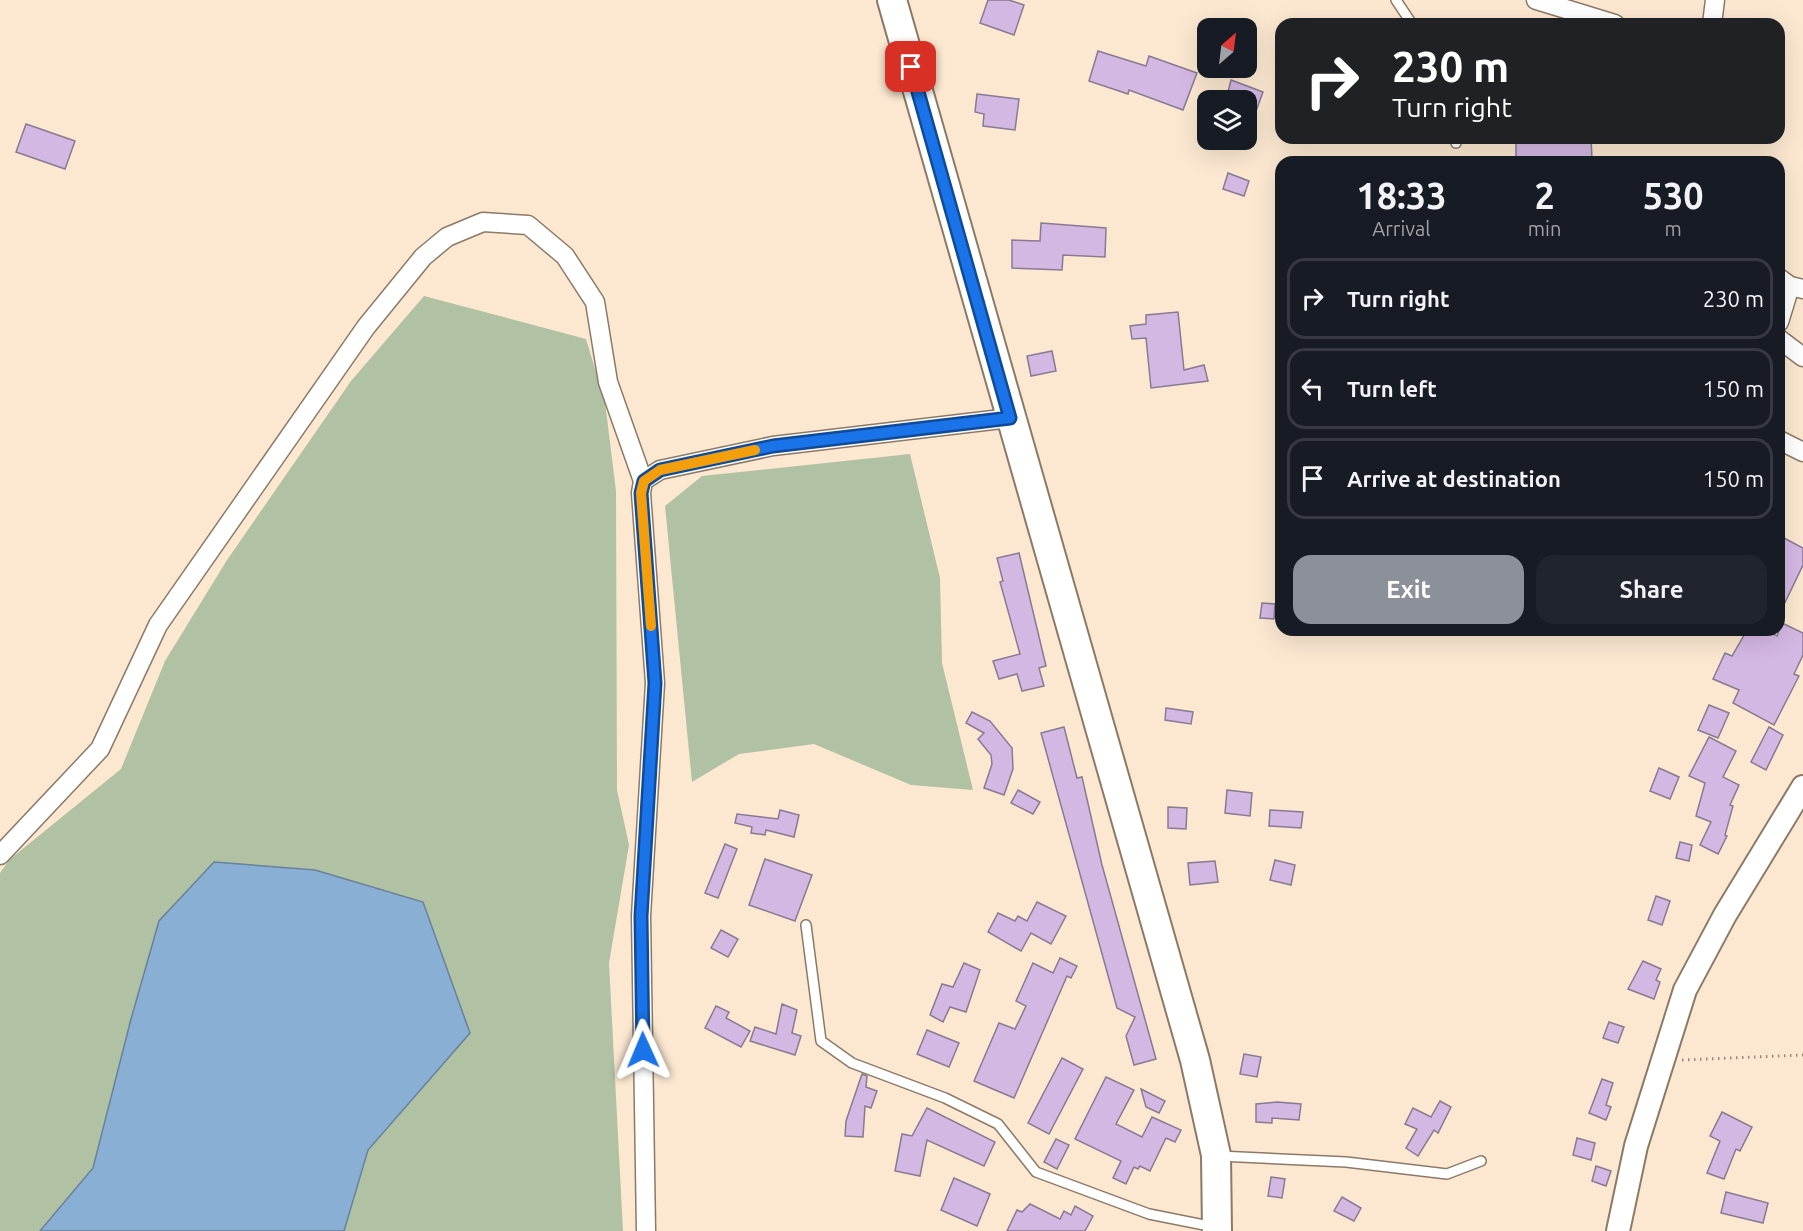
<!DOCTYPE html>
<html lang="en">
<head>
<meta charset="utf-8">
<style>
  :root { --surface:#171b24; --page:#20242c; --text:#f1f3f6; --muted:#9ea1a6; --line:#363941; --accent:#8c9099 }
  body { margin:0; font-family:Ubuntu,sans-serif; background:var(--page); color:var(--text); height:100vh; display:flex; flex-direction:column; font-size:22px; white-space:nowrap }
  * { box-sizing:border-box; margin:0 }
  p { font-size:20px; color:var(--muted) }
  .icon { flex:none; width:33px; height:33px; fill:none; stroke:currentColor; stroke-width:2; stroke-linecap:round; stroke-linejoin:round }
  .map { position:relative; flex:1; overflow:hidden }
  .sheet { position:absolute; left:1275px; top:156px; width:510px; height:480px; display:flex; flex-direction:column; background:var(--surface); border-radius:18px; box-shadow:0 6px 24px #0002 }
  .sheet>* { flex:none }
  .top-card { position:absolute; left:1275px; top:18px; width:510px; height:126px; border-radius:18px; box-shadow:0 6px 24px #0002; background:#202124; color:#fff; overflow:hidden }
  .needle { width:39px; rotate:28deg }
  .tools { position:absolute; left:1197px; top:18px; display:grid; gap:12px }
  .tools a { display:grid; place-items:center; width:60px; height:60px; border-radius:12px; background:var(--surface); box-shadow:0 6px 24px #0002; font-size:30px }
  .pin { position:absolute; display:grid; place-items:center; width:51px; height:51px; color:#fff; margin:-26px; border-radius:12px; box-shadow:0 3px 9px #0006 }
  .me { position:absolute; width:66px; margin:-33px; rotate:359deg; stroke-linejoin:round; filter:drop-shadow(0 0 4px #0008) }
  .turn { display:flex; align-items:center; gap:21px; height:126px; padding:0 18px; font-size:27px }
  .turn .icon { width:78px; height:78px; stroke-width:2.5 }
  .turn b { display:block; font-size:42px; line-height:51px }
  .eta { display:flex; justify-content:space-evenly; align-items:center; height:102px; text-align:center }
  .eta b { font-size:36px; font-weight:700; line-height:42px }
  .action { display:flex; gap:12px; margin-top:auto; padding:12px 18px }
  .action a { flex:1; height:69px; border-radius:18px; background:var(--accent); color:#fff; font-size:24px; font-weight:700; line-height:69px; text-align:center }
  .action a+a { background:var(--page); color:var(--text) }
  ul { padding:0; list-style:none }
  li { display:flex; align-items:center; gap:18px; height:81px; margin:0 12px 9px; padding:0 6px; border:3px solid var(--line); border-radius:18px }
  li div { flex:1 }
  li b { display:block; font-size:22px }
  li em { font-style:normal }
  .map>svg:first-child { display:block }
</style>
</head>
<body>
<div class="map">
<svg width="1803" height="1231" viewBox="0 0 1803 1231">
  <rect width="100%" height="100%" fill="#fce8d1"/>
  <g fill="#b0c1a4">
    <path d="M424 296 586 339 605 402 616 491 617 790 629 845 609 963 623 1231H344L368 1150 470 1033 159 922 131 1019 93 1168 40 1231H0V873L9 860 121 769 165 661 227 560 351 381Z"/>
    <path d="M910 454 940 578 942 663 973 790 911 785 814 744 739 754 692 782 665 506 702 476Z"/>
  </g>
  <path fill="#89afd4" stroke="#698199" stroke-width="1.5" d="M214 862 315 870 423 902 470 1033 368 1150 344 1231H40L93 1168 131 1019 159 921Z"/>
  <g fill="#d4b8e4" stroke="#887a91" stroke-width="1.5">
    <path d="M988 0H1009L1024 5 1014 35 980 23Z"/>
    <path d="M1098 51 1146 66 1149 56 1197 73 1183 110 1129 90 1128 94 1089 81Z"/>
    <path d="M1231 80 1263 92 1248 133 1246 100H1226Z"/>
    <path d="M977 94 1019 99 1015 130 983 126 984 114 975 112Z"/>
    <path d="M26 124 75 141 65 169 16 152Z"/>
    <path d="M1535 138H1591L1592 159 1516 161V139Z"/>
    <path d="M1228 173 1249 181 1244 196 1223 189Z"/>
    <path d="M1041 223 1106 228 1105 257 1063 255 1062 270 1012 268V240L1040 241Z"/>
    <path d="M1178 312 1184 370 1204 365 1208 381 1151 388 1146 338 1132 339 1130 326 1146 324V315Z"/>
    <path d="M1052 351 1056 371 1031 376 1027 356Z"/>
    <path d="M1784 538 1803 548V565L1779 615V548Z"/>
    <path d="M1019 553 1046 666 1039 668 1044 686 1022 691 1017 674 999 679 993 661 1020 654 1000 582 1003 581 997 558Z"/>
    <path d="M1262 603 1275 604 1274 619 1260 618Z"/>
    <path d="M1782 623 1803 633V655L1794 674 1799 676 1774 725 1733 703 1739 690 1713 679 1725 653 1732 656 1747 630H1766L1777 636Z"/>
    <path d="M1709 705 1729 713 1718 738 1698 730Z"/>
    <path d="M1166 708 1193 712 1191 724 1165 720Z"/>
    <path d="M972 712 990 721 1012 748 1013 769 1004 795 984 788 992 764 991 755 978 739 984 733 966 723Z"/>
    <path d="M1064 727 1077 778 1082 777 1102 865 1156 1059 1134 1065 1126 1036 1135 1017 1117 1008 1041 733Z"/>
    <path d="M1769 727 1783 735 1766 770 1751 762Z"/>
    <path d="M1709 737 1736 751 1723 777 1739 785 1730 805 1733 806 1725 835 1727 836 1718 854 1700 845 1711 822 1696 816 1705 783 1689 776Z"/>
    <path d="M1659 768 1679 777 1670 799 1650 791Z"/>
    <path d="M1018 790 1040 802 1033 814 1011 803Z"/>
    <path d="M1227 790 1252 793 1250 816 1225 813Z"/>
    <path d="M1168 807 1187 808 1186 829 1168 828Z"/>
    <path d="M780 810 799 815 794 837 766 830 765 835 751 833 752 827 735 823 737 814 778 819Z"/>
    <path d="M1270 810 1303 812 1301 828 1269 826Z"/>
    <path d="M1680 842 1692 845 1689 861 1676 858Z"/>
    <path d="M725 844 737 849 718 898 705 893Z"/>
    <path d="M765 859 812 875 795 921 749 905Z"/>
    <path d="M1275 860 1295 865 1291 885 1270 880Z"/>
    <path d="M1215 861 1218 882 1190 885 1188 863Z"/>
    <path d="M1656 896 1670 901 1662 925 1648 920Z"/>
    <path d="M1037 902 1066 916 1051 944 1031 933 1021 951 988 932 998 913 1015 921 1018 916 1027 921Z"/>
    <path d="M721 930 738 939 728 957 711 948Z"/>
    <path d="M1060 958 1077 966 1071 978 1067 976 1014 1098 974 1081 999 1023 1015 1029 1026 1006 1016 1001 1033 963 1053 973Z"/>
    <path d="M1643 961 1661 969 1656 980 1660 982 1654 999 1628 989Z"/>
    <path d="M964 963 980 970 966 1012 950 1007 943 1022 930 1015 942 984 953 987Z"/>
    <path d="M782 1004 797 1010 792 1033 801 1036 795 1055 750 1041 755 1027 776 1034Z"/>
    <path d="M716 1006 729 1012 726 1018 750 1031 741 1047 705 1028Z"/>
    <path d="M1609 1022 1624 1027 1618 1043 1603 1038Z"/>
    <path d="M927 1030 959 1043 949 1067 917 1054Z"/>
    <path d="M1244 1054 1261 1057 1257 1077 1240 1074Z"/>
    <path d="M1062 1058 1083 1069 1049 1134 1028 1123Z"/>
    <path d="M862 1074 867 1076 866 1087 877 1091 871 1108 865 1106 863 1137 845 1136 846 1121Z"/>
    <path d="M1106 1077 1134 1090 1116 1124 1142 1137 1152 1117 1181 1130 1175 1142 1166 1138 1150 1171 1140 1166 1138 1169 1134 1167 1126 1184 1113 1178 1121 1161 1075 1139Z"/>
    <path d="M1602 1079 1613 1083 1606 1105 1611 1107 1606 1120 1589 1113Z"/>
    <path d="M1141 1089 1165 1101 1159 1113 1146 1107Z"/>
    <path d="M1440 1101 1451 1107 1438 1133 1434 1130 1418 1156 1406 1148 1417 1129 1405 1124 1413 1108 1431 1117Z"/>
    <path d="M1277 1102 1301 1104 1299 1120 1272 1118V1123L1256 1122V1104Z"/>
    <path d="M927 1108 995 1142 984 1166 927 1140 920 1176 895 1171 902 1134 912 1136Z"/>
    <path d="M1722 1112 1752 1127 1740 1151 1736 1149 1724 1179 1707 1173 1720 1141 1710 1136Z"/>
    <path d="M1577 1138 1595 1143 1591 1160 1573 1155Z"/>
    <path d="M1056 1139 1069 1145 1057 1169 1044 1162Z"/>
    <path d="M1596 1166 1611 1171 1606 1186 1592 1181Z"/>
    <path d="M1271 1177 1285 1179 1282 1198 1268 1196Z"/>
    <path d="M954 1178 990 1194 977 1226 941 1210Z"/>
    <path d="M1726 1192 1768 1203 1763 1223 1721 1213Z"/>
    <path d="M1342 1197 1361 1208 1354 1221 1334 1211Z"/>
    <path d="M1030 1204 1060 1219 1064 1211 1071 1215 1075 1206 1093 1216 1085 1231H1007L1017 1210 1022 1212Z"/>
  </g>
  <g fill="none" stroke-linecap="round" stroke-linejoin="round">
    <defs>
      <g id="service">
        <path d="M1396 0 1412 24"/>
        <path d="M1456 143V138"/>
        <path d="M806 925 821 1041 852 1063 945 1098 998 1124 1036 1172 1149 1214 1214 1227"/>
        <path d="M1219 1156 1346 1162 1447 1174 1481 1161"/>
      </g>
      <g id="minor">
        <path d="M1536 0 1615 24"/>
        <path d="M1712 24 1715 0"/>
        <path d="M1779 278 1790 286 1803 289"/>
        <path d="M1779 322 1790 286"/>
        <path d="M1779 339 1803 357"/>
        <path d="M1779 440 1803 452"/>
        <path d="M0 855 100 749 158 625 366 327 423 257 447 237 483 222 528 225 565 256 595 302 608 382 643 481"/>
        <path d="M646 1231 641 916 655 683 641 493 643 481 660 470 773 446 1010 418"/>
      </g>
      <path id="tertiary" d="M1618 1231 1636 1146 1685 990 1725 915 1803 787"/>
      <path id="primary" d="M892 0 1195 1060 1216 1155 1217 1231"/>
    </defs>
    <use href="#service" stroke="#8c7a66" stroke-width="12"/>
    <use href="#minor" stroke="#8c7a66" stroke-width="21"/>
    <use href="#tertiary" stroke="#8c7a66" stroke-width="26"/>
    <use href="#primary" stroke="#8c7a66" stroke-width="32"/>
    <path stroke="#998a7a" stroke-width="3" stroke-dasharray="1.5 4.5" stroke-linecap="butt" d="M1682 1060 1803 1055"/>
    <use href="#service" stroke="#fff" stroke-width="9"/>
    <use href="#minor" stroke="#fff" stroke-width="18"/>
    <use href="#tertiary" stroke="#fff" stroke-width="22"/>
    <use href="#primary" stroke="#fff" stroke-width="28"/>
  </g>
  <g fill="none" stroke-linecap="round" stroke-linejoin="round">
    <defs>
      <path id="route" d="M643 1050 641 916 655 683 641 493 644 481 660 470 773 446 1010 418 911 67"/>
    </defs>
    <use href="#route" stroke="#114b97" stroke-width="15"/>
    <use href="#route" stroke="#1a73e8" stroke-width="10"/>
    <path stroke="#f59e0b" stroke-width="10" d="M651 626 641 493 644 481 660 470 755 450"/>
  </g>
</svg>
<div class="tools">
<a><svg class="needle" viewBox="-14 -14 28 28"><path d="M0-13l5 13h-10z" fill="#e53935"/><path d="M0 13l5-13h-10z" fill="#9ea1a6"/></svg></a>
<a><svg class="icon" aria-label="layers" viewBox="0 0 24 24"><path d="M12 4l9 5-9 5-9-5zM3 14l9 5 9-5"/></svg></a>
</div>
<div class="pin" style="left:911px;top:67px;background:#d93025"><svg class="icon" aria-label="arrive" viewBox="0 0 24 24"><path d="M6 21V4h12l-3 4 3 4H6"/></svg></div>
<svg class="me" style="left:643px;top:1050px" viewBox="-20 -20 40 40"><path d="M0-17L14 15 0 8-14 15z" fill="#1a73e8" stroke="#fff" stroke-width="4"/></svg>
<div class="top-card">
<div class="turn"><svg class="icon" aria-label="right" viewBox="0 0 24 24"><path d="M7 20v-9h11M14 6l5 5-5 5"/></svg><div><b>230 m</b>Turn right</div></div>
</div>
<section class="sheet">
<div class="eta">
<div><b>18:33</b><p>Arrival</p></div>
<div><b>2</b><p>min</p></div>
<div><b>530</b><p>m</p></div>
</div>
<ul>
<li><svg class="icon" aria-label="right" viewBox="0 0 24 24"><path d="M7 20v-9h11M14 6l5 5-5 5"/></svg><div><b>Turn right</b></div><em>230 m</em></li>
<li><svg class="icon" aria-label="left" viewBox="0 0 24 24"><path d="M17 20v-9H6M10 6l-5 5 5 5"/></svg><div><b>Turn left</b></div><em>150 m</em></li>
<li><svg class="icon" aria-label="arrive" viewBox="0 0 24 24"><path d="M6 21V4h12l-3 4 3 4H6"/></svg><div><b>Arrive at destination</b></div><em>150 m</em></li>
</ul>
<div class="action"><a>Exit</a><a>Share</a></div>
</section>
</div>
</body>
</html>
